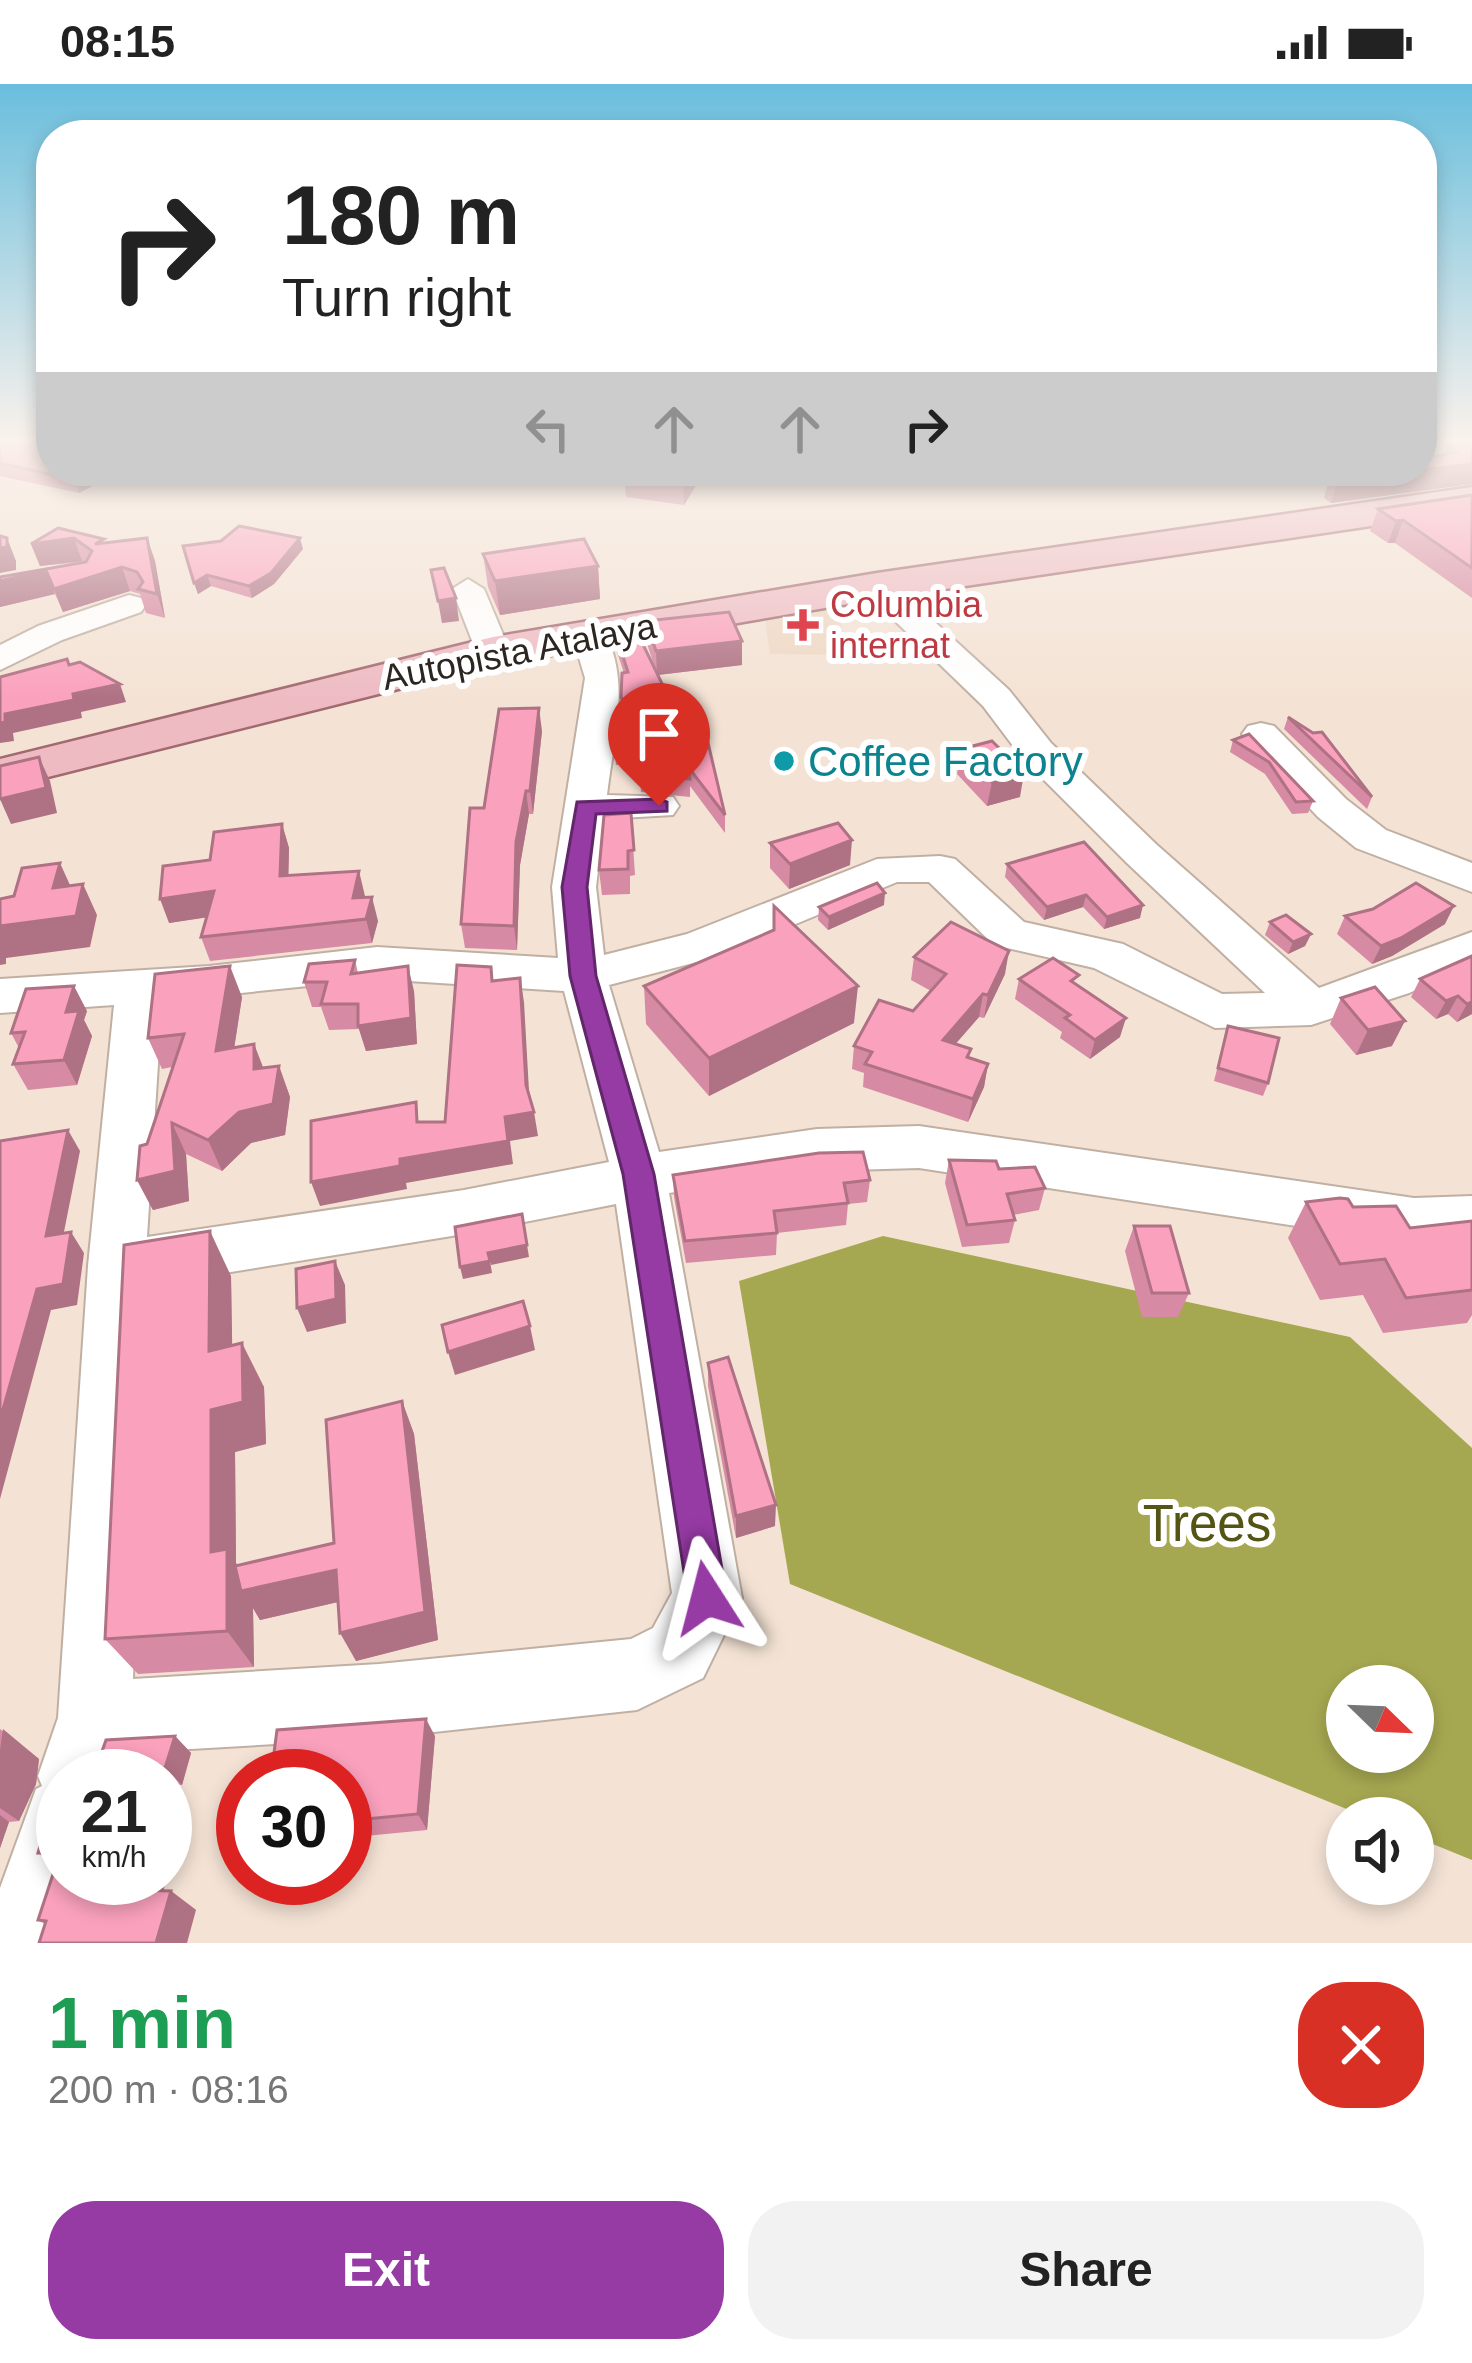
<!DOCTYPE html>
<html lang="en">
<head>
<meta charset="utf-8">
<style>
  :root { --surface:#fff; --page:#f2f2f2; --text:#222; --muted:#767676; --accent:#963aa4 }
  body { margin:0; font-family:Helvetica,sans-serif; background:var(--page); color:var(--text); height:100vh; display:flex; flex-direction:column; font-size:45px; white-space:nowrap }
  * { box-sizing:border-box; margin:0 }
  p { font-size:39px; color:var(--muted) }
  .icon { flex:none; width:66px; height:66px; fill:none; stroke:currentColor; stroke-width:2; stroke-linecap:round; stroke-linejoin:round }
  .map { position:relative; height:1859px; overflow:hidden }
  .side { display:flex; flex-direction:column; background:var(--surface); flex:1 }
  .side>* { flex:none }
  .top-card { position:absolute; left:36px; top:36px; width:1401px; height:366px; border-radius:48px; box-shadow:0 6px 18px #0003; background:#fff; color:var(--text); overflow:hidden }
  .needle { width:78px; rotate:113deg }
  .fabs { position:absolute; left:1326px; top:1581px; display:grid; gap:24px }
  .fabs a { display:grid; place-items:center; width:108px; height:108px; border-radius:50%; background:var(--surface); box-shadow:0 6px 18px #0003; font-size:60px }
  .speed { position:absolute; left:36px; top:1665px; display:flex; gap:24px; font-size:60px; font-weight:700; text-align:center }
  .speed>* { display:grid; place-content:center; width:156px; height:156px; border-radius:50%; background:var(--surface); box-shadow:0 6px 18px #0003; line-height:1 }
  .speed small { font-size:30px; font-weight:400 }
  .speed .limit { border:18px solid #d22; background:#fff; color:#111 }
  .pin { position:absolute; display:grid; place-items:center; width:102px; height:102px; color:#fff; margin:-123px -51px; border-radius:50% 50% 50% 0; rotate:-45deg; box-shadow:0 0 12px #0007 }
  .pin .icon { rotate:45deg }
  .me { position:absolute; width:132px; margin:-66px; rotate:351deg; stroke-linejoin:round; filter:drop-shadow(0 0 9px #0008) }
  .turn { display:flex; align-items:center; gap:42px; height:252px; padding:0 48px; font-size:54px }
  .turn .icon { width:156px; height:156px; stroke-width:2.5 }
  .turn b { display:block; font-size:84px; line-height:102px }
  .lanes { display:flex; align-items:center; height:114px; padding:0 48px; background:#0003; justify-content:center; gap:60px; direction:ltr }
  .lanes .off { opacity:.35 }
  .round { display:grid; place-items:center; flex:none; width:126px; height:126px; border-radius:48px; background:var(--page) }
  .head { display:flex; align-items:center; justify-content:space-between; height:204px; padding:0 48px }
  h1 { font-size:72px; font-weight:700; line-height:90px; color:#1e9e55 }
  .button { display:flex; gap:24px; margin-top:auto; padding:24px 48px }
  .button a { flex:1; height:138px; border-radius:48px; background:var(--accent); color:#fff; font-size:48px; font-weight:700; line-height:138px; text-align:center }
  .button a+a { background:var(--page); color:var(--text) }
  .status { display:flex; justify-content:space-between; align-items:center; height:84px; padding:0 60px; background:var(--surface); direction:ltr }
  .status svg { height:33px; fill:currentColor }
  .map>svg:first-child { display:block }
</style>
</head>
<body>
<div class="status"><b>08:15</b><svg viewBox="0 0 49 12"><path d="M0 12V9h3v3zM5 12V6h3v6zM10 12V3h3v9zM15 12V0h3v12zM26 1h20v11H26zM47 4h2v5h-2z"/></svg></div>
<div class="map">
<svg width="1472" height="1859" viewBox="0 0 1472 1859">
  <rect width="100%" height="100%" fill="#f4e3d5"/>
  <path fill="#eed8c4" d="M838 525 847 571 770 570 764 529Z"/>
  <path fill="#a6a851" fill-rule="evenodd" d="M883 1152 1350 1253 1472 1364V1776L1413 1752V1734H1369L790 1500 739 1197ZM1347 1602H1413V1668H1347Z"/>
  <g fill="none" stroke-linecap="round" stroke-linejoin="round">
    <defs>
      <g id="minor">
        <path d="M877 492 888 495 1009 606 1051 659 1157 761 1319 904 1472 848V881L1409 909 1311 941 1215 944 1094 884 994 861 929 798H897L716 873 609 901 659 1068 817 1045 919 1042 1414 1114 1472 1112V1158L1414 1160 919 1084 817 1087 669 1109 742 1514 703 1594 637 1626 379 1654 121 1669 114 1692H63V1794H83L63 1859H0V1804L36 1705 42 1702 38 1692 58 1634 88 1182 114 921 0 929V895L209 882 377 863 558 874 552 803 585 594 572 550 577 543H601C633 592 613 656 607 711L673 713 679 722 673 731 604 735 596 803 604 871 687 850 877 775 940 772 955 775 1024 838 1123 860 1222 910 1265 909 1127 779 1023 675 983 622 866 509 861 502 866 495ZM377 895 564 907 609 1078 464 1106 147 1153 162 917ZM616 1120 672 1509 653 1544 631 1555 379 1580 133 1595 145 1202 464 1150Z"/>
        <path d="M468 495 484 505 510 567 505 574H481L476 567 452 505Z"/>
        <path d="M129 511 141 514 146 521 141 528 62 556 0 586V561L38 542Z"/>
        <path d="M1261 639 1274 642 1346 715 1386 746 1472 779V808L1356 764 1318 733 1248 658 1242 650 1248 642Z"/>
      </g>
      <path id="major" d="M1472 403V427L877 515 494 581 0 705V675L493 553 877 489Z"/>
    </defs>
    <use href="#minor" stroke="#c0b0a3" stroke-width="4"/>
    <use href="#major" stroke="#a26970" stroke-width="5"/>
    <use href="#minor" fill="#fff" fill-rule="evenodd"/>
    <use href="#major" fill="#eebbc3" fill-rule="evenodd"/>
  </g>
  <g fill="#d78aa3">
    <path d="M0 355 120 387 79 409 0 392Z"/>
    <path d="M1472 359V400L1331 419 1324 414 1330 392 1444 371 1448 362Z"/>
    <path d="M624 387H705L684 421 626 413Z"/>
    <path d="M1472 411V514L1395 459H1388L1370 447 1378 425Z"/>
    <path d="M58 444 106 459 147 454 155 477 165 534 146 529 140 510 130 507 63 528 55 510 0 523V493L83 478 40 482 31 460Z"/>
    <path d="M183 462 303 465 274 500 252 514 211 502 198 510Z"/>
    <path d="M483 470 598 482 600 515 500 531 488 503Z"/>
    <path d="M646 537 742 581 658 591 725 731V749L690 702V713L641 708 639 679 616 681 614 663 622 624 624 589 616 565 615 548 656 587 647 560Z"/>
    <path d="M1288 633 1372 713 1367 725 1284 645Z"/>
    <path d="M542 647 533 730H529L520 781 517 866 465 864 461 840 484 724Z"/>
    <path d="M1249 650 1313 717 1308 729 1292 730 1265 690 1230 668 1233 656Z"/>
    <path d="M961 665 1020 713 987 722 957 690Z"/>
    <path d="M631 729 635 791 630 792V810L602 811 599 786Z"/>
    <path d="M282 740 289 764 288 791 365 813 378 837 372 859 210 877 201 853 206 833 169 839 210 776Z"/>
    <path d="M770 759 850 781 789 805 770 784Z"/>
    <path d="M1007 780 1140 834 1104 845 1083 823 1044 836 1005 793Z"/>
    <path d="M884 821 828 846 818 836 819 823Z"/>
    <path d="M774 822 854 939 709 1012 646 940 644 902 773 847Z"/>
    <path d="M1345 832 1445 840 1392 872 1372 880 1337 850Z"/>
    <path d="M1270 838 1311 850 1305 862 1288 870 1265 851Z"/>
    <path d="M1472 872V930L1457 938 1448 930 1436 935 1411 913 1420 895Z"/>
    <path d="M914 873 1005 890 984 934 979 933 955 960 971 965 969 974 988 980 984 1003 968 1038 863 1003 864 989 852 985 854 962 913 927 931 907 911 896Z"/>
    <path d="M355 876 358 889 414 907 417 960 366 967 359 945 329 946 321 923H312L304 898Z"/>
    <path d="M1019 895 1077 901 1120 953 1090 975 1060 954 1062 948 1015 915Z"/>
    <path d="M242 913 234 964 254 960 263 984 279 982 290 1013 285 1051 251 1059 222 1087 186 1070 189 1117 153 1126 137 1096 147 1060 172 983 162 985 148 954Z"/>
    <path d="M1341 914 1392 962 1356 971 1330 940Z"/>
    <path d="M87 927 84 936 92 952 77 1001 28 1006 13 980 19 964 11 949Z"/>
    <path d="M1228 942 1268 999 1263 1012 1214 997Z"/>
    <path d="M949 1076 999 1085 1045 1104 1039 1126 1013 1131 1015 1136 1009 1159 962 1163 945 1099Z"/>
    <path d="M673 1091 870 1096 867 1118 848 1120 846 1141 777 1149 776 1171 686 1179 674 1113Z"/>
    <path d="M1306 1118 1353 1123 1410 1144 1472 1137V1231L1467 1239 1383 1249 1363 1211 1320 1216 1288 1154Z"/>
    <path d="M1134 1142 1189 1209 1178 1233H1142L1125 1167Z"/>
    <path d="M231 1192 232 1262 264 1303 266 1360 235 1368 236 1479 238 1482 334 1459 402 1317 414 1350 438 1556 356 1577 338 1518 260 1536 253 1524 254 1583 138 1590 105 1555Z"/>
    <path d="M708 1279 775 1442 736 1454 708 1302Z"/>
    <path d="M0 1645 39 1675 36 1700 19 1737 9 1738 0 1764Z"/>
    <path d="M175 1652 191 1669 182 1701 165 1700V1692H89L76 1681 98 1679Z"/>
    <path d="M435 1652 427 1746 345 1754V1692Z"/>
    <path d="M48 1735 165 1794V1748L177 1759 163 1807H171L196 1826 45 1840 38 1836 56 1782 38 1769Z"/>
  </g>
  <g fill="#af7184">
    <path d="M1472 380V400L1331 419 1338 397Z"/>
    <path d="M92 387H120L79 409 75 396Z"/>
    <path d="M685 387H705L684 421 683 389Z"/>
    <path d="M1403 436 1395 459H1388L1396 437Z"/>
    <path d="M7 454 16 477V486L0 489V464Z"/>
    <path d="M74 454 82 477 40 482 31 460Z"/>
    <path d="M147 454 155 477 165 534 157 510Z"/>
    <path d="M300 454 303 465 274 500 252 514 249 502Z"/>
    <path d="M598 482 600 515 500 531 495 497Z"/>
    <path d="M122 483 130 507 63 528 54 505Z"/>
    <path d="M46 486 55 510 0 523V497Z"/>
    <path d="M207 491 211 502 198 510 194 499Z"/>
    <path d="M456 514 459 537 442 539 438 517Z"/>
    <path d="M742 557V581L657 591 656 567Z"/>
    <path d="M120 600 126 618 81 628 82 634 13 649 14 657 0 659V639L5 630 73 610Z"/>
    <path d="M539 624 542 647 533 730 530 707Z"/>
    <path d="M39 673 50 697 57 729 11 740 0 715Z"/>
    <path d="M1024 689 1020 713 987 722 992 698Z"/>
    <path d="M526 707 529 730 520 781 517 866 514 842 516 758Z"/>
    <path d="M282 740 289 764 288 816 280 792Z"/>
    <path d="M852 756 850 781 789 805 790 780Z"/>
    <path d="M60 779 74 810 83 800 97 831 90 863 6 874V880L0 881V842L53 804Z"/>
    <path d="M359 787 365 812 360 838 353 814Z"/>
    <path d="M214 807 223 831 169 839 160 815Z"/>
    <path d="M885 809 884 821 828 846 829 833Z"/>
    <path d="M1086 811 1083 823 1044 836 1047 823Z"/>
    <path d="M372 813 378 837 372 859 366 835Z"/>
    <path d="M1143 821 1140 834 1104 845 1107 833Z"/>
    <path d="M1454 822 1445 840 1392 872 1372 880 1381 862Z"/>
    <path d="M1311 850 1305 862 1288 870 1293 858Z"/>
    <path d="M1009 867 1005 890 984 934 988 911Z"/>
    <path d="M230 882 242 913 229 998 216 967Z"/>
    <path d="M408 882 414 907 417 960 366 967 358 942Z"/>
    <path d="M520 894 524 918 530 1025 526 1001Z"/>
    <path d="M74 902 87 927 84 936 92 952 77 1001 64 976 66 928Z"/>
    <path d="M858 902 854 939 709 1012V974Z"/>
    <path d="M983 910 979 933 939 979 943 956Z"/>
    <path d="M1458 912 1448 930 1436 935 1446 917Z"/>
    <path d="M1472 918V930L1457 938 1467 920Z"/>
    <path d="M1126 934 1120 953 1090 975 1095 956Z"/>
    <path d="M1405 937 1392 962 1356 971 1368 946Z"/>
    <path d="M254 960 266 991 254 985Z"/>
    <path d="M988 980 984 1003 968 1038 973 1015Z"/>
    <path d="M279 982 290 1013 285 1051 251 1059 222 1087 208 1056Z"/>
    <path d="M534 1028 538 1052 510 1057 513 1080 406 1099 407 1105 320 1122 311 1098 400 1075 505 1033Z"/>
    <path d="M172 1039 186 1070 189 1117 153 1126 137 1096Z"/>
    <path d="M68 1046 80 1067 59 1173 46 1152Z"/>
    <path d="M522 1130 529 1173 491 1181 488 1169Z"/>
    <path d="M210 1147 231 1192 233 1310 209 1267Z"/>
    <path d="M71 1148 84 1169 77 1221 51 1226 0 1415V1336L37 1205Z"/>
    <path d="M335 1177 345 1201 346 1239 307 1248 297 1224Z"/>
    <path d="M490 1177 492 1189 463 1195 460 1183Z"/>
    <path d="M530 1242 535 1266 455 1291 448 1268Z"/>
    <path d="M242 1259 264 1303 266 1360 235 1368 236 1479 252 1504 336 1486 351 1515 260 1536 253 1524 254 1583 227 1547 211 1468V1326Z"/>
    <path d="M402 1317 414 1350 438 1556 356 1577 340 1549Z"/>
    <path d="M776 1421 775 1442 736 1454V1432Z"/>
    <path d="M426 1635 435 1652 427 1746 418 1730Z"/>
    <path d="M3 1645 39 1675 36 1700 19 1737 0 1724V1666Z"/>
    <path d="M175 1652 191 1669 182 1701 165 1684Z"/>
    <path d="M0 1731 9 1738 0 1764Z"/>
    <path d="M165 1748 177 1759 158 1825 131 1806 135 1794H165Z"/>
    <path d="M171 1807 196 1826 187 1859H156Z"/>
  </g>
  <g fill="#faa1bd" stroke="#af7184" stroke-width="3">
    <path d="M0 355H51V387H92L75 396 0 379Z"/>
    <path d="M1472 359V380L1422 386V375L1457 368 1448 362Z"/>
    <path d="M1359 387H1418L1338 397 1330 392Z"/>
    <path d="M1472 411V484L1403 436 1396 437 1378 425Z"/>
    <path d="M239 442 300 454 271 489 249 502 207 491 194 499 183 462 221 457Z"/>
    <path d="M58 444 104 455 95 460 147 454 157 510 138 505 143 498 137 488 122 483 54 505 46 486 0 497V493L86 478 92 467 74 454 31 460Z"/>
    <path d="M0 452 7 454V463L0 464Z"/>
    <path d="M584 455 598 482 495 497 483 470Z"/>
    <path d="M444 484 456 514 438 517 431 486Z"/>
    <path d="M729 528 742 557 656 567 646 537Z"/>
    <path d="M635 544 685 647 705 646 725 731 689 684 690 695 640 690 638 661 614 663 620 624H626L621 613 622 589 628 588 615 548Z"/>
    <path d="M67 575 69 581 80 578 120 600 73 610 74 616 5 630V638L0 639V593Z"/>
    <path d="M539 624 530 707H526L516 758 514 842 461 840 470 724H484L499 625Z"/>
    <path d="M1288 633 1313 649 1322 648 1372 713Z"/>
    <path d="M1249 650 1313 717 1296 718 1269 678 1233 656Z"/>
    <path d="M992 657 1024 689 992 698 961 665Z"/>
    <path d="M39 673 46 704 0 715V682Z"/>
    <path d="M631 729 634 766 628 767V785L599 786 604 731Z"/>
    <path d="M838 739 852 756 790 780 770 759Z"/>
    <path d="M282 740 280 792 359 787 353 814 372 813 366 835 201 853 214 807 160 815 163 782 210 776 214 748Z"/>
    <path d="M1084 758 1143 821 1107 833 1086 811 1047 823 1007 780Z"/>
    <path d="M60 779 53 804 83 800 76 832 0 842V815L14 812 22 784Z"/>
    <path d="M877 799 885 809 829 833 819 823Z"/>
    <path d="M1416 799 1454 822 1401 854 1381 862 1345 832 1373 825Z"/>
    <path d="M774 822 858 902 709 974 644 902 774 846Z"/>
    <path d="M1286 831 1311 850 1293 858 1270 838Z"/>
    <path d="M951 838 1009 867 988 911 983 910 943 956 971 965 967 973 988 980 973 1015 865 980 872 968 854 962 879 916 913 927 946 890 914 873Z"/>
    <path d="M1472 872V918L1467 920 1458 912 1446 917 1420 895Z"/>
    <path d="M1053 874 1079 891 1071 897 1126 934 1095 956 1065 934 1070 931 1019 895Z"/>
    <path d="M355 876 351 890 408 882 411 934 358 942V920H321L327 898H304L309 880Z"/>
    <path d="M457 881 491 883 492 897 520 894 526 1001 534 1028 505 1033 508 1057 400 1075V1082L311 1098V1037L416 1018 417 1038H445Z"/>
    <path d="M230 882 216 967 254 960V985L279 982 273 1020 239 1028 208 1056 172 1039 175 1087 137 1096 140 1062 147 1060 184 950 148 954 155 890Z"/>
    <path d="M74 902 66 928 79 927 64 976 13 980 25 948 11 949 26 905Z"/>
    <path d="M1375 903 1405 937 1368 946 1341 914Z"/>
    <path d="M1228 942 1279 954 1268 999 1218 984Z"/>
    <path d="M68 1046 46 1152 71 1148 63 1200 37 1205 0 1336V1057Z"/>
    <path d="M863 1068 870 1096 844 1099 848 1119 774 1127 777 1149 685 1157 673 1091 819 1069Z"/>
    <path d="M949 1076 996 1077 999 1085 1035 1083 1045 1104 1007 1110 1015 1136 967 1141Z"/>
    <path d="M1340 1114 1348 1115 1353 1123 1396 1122 1410 1144 1472 1137V1206L1406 1214 1385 1175 1340 1180 1306 1118Z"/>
    <path d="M522 1130 527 1161 488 1169 490 1177 460 1183 455 1143Z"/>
    <path d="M1134 1142H1170L1189 1209H1152Z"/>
    <path d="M210 1147 209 1267 242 1259 243 1318 211 1326V1468L227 1465V1547L105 1555 124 1161Z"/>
    <path d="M335 1177 336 1215 297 1224 296 1185Z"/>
    <path d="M523 1217 530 1242 448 1268 442 1241Z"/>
    <path d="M728 1273 776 1421 736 1432 708 1279Z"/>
    <path d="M402 1317 425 1528 340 1549 336 1486 241 1507 235 1482 334 1459 326 1336Z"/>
    <path d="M426 1635 418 1730 345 1737V1692H271L277 1646Z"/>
    <path d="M175 1652 165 1684 76 1681 98 1679 106 1656Z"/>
    <path d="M48 1735H63V1794H135L131 1806 171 1807 156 1859H39L46 1837 38 1836 58 1775 54 1769H38Z"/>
  </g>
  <linearGradient id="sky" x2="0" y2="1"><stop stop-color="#69bedd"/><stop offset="0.58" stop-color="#faf2ec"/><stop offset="1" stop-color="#faf2ec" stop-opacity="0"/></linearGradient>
  <rect width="1472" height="615" fill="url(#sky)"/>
  <path fill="#963aa4" stroke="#62266b" stroke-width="3" d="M659 715 667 718V727L596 730 587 803 596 892 654 1090 727 1514 721 1528 707 1534 693 1528 688 1514 623 1090 570 892 562 803 577 718Z"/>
  <path fill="#e0444e" stroke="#fff" stroke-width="4.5" d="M797 523h12v12h12v12h-12v12h-12v-12h-12v-12h12z"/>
  <circle fill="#0f9aa8" stroke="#fff" stroke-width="4.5" cx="784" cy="677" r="12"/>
  <g text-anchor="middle" stroke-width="12" stroke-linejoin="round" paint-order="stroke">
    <g font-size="36" fill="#be3a42" stroke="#fff" text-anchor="start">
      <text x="830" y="533">Columbia<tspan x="830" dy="41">internat</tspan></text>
    </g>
    <g font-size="36" fill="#2c2621" stroke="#fff">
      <text transform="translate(519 567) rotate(-11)" y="13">Autopista Atalaya</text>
    </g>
    <g font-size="42" fill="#0d838f" stroke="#fff" text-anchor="start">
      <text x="808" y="692">Coffee Factory</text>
    </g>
    <g font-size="51" fill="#545514" stroke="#fff">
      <text x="1207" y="1457">Trees</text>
    </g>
  </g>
</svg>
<div class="fabs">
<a><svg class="needle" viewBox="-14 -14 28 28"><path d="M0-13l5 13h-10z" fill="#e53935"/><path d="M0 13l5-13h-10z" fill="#767676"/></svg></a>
<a><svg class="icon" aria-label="sound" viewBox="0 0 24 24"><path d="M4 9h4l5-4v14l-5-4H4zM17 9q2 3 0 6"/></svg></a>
</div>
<div class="speed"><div>21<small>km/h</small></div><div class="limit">30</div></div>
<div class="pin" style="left:659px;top:722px;background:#d93025"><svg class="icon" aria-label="arrive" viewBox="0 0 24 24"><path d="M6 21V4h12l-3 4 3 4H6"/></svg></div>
<svg class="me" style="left:707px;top:1514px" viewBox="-20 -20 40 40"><path d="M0-17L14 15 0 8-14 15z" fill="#963aa4" stroke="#fff" stroke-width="4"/></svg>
<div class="top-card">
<div class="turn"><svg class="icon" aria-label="right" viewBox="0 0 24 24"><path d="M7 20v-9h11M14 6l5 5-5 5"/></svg><div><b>180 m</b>Turn right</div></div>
<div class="lanes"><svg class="icon off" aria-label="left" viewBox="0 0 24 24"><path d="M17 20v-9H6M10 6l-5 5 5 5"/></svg><svg class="icon off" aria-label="ahead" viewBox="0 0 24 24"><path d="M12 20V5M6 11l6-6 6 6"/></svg><svg class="icon off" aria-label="ahead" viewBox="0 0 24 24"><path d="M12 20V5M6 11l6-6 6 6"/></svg><svg class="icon" aria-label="right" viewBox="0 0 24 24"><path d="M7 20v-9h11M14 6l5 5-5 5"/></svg></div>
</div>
</div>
<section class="side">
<div class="head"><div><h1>1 min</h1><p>200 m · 08:16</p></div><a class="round" style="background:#d93025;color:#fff"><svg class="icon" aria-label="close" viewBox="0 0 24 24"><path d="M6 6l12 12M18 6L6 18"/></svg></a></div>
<div class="button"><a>Exit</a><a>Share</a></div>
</section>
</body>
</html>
